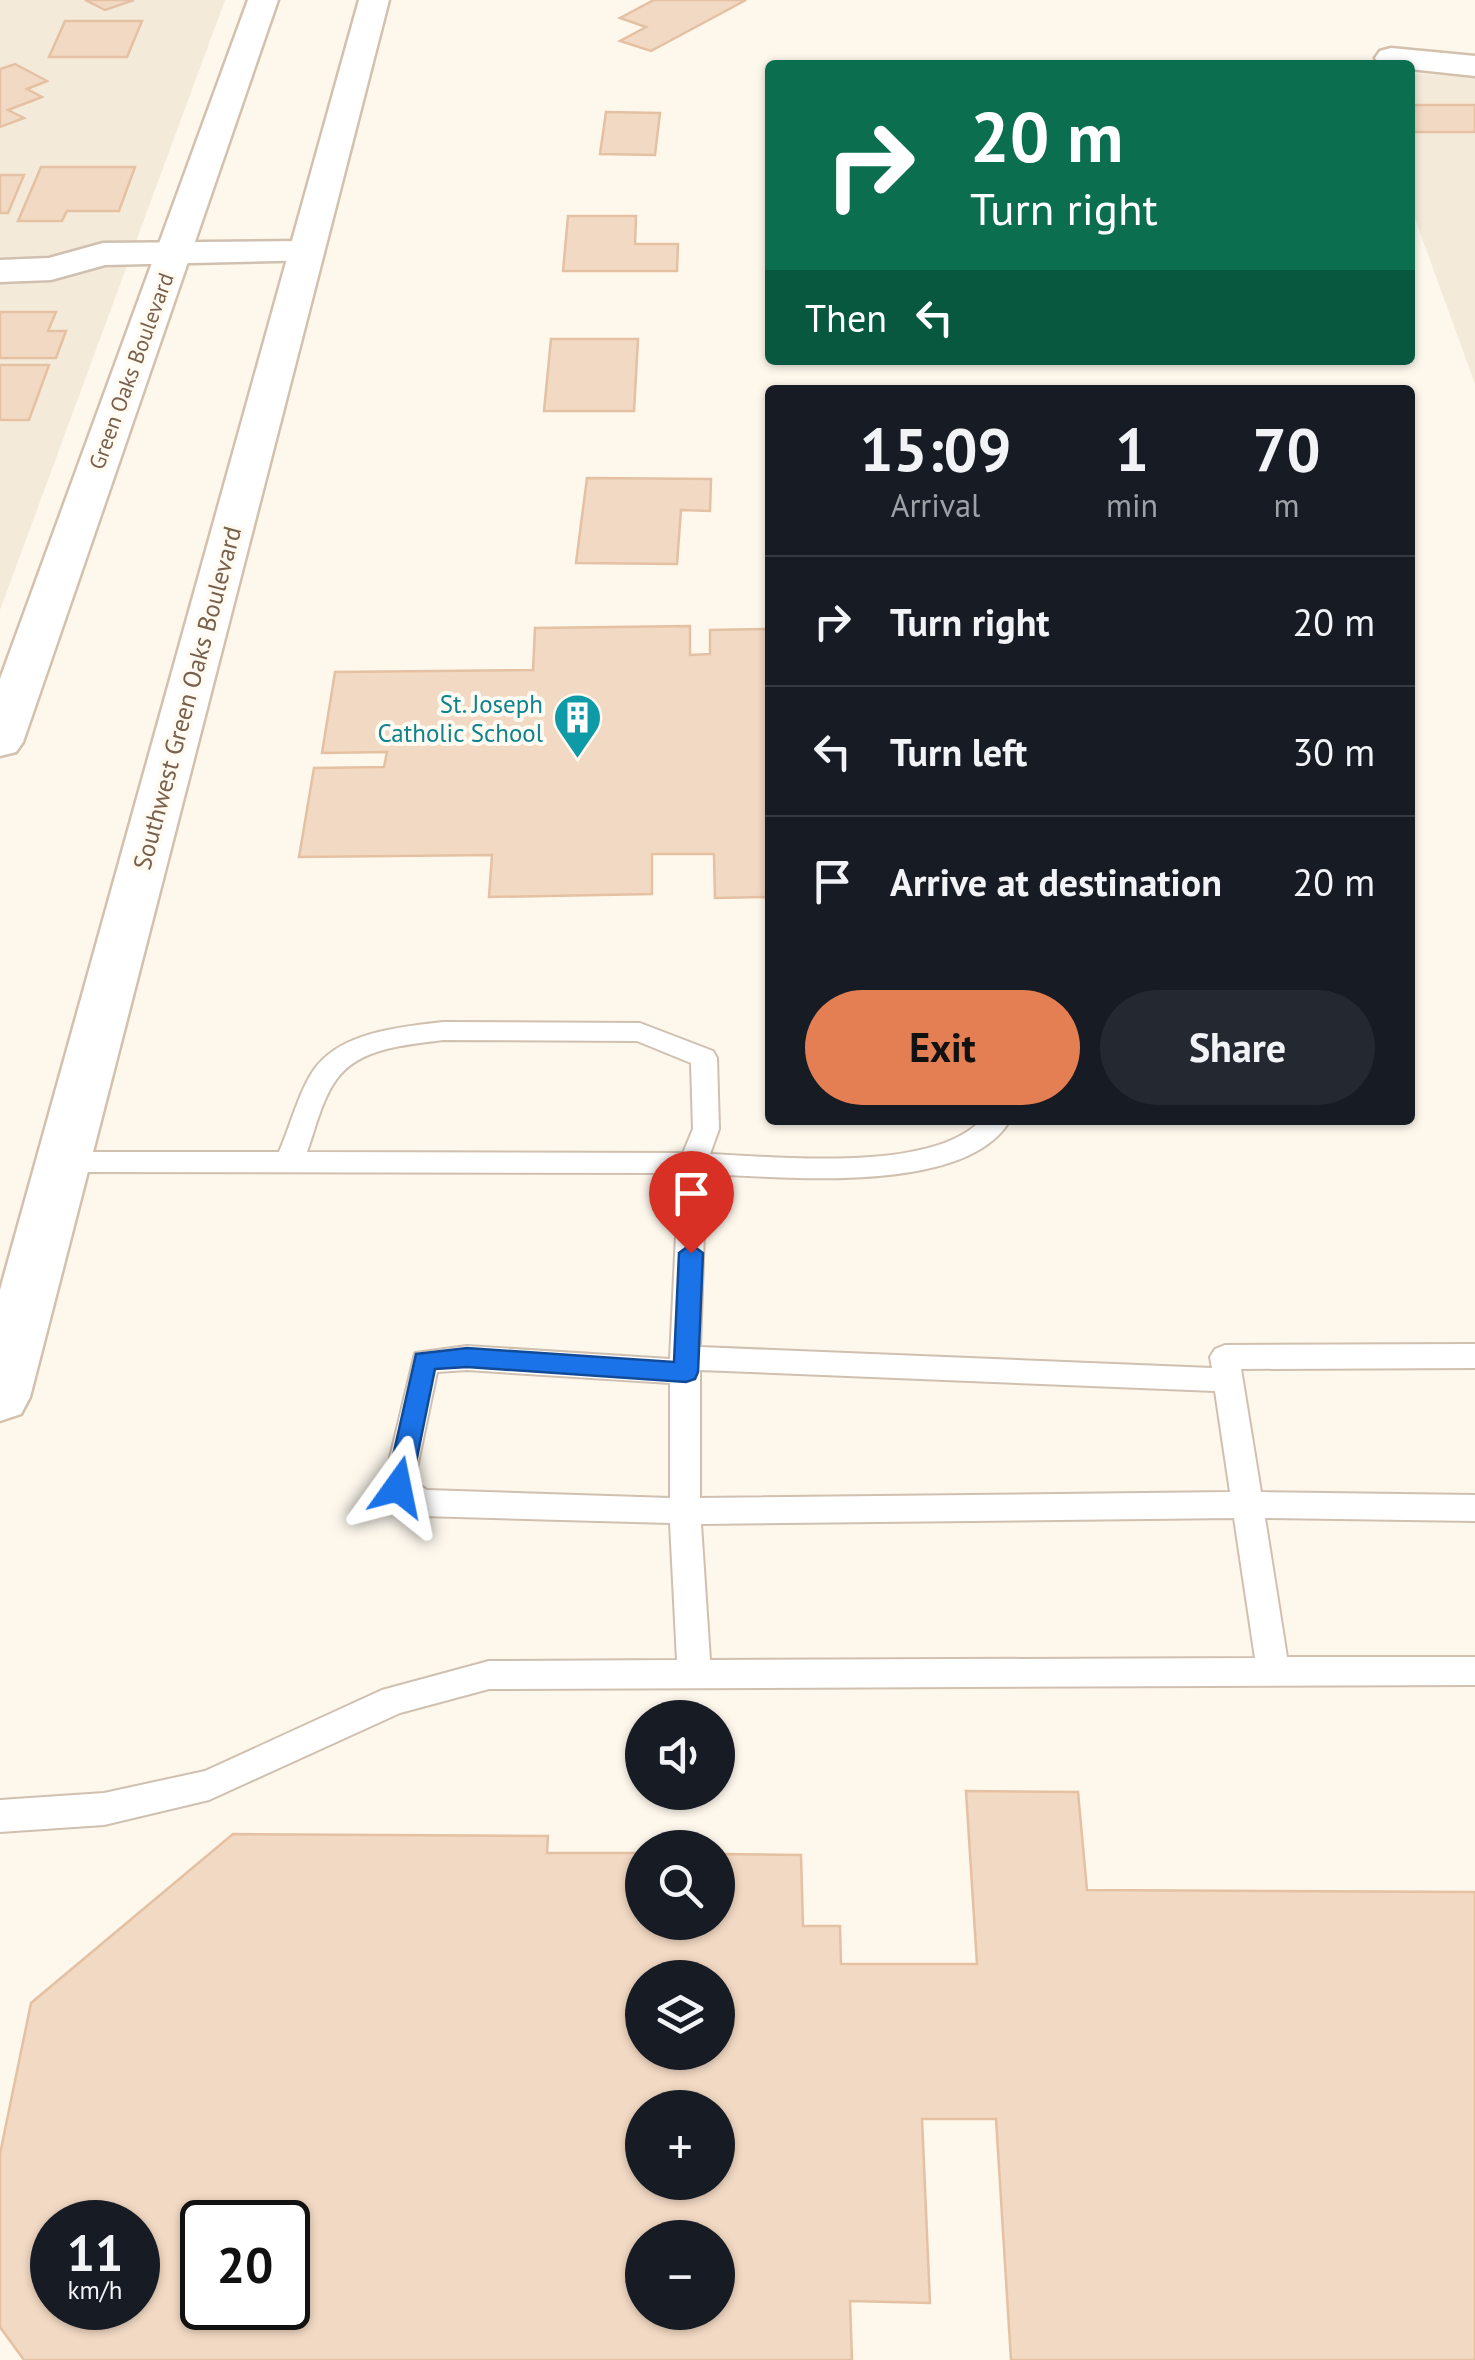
<!DOCTYPE html>
<html lang="en">
<head>
<meta charset="utf-8">
<style>
  :root { --surface:#171b24; --page:#242831; --text:#f1f3f6; --muted:#9ea1a6; --line:#363941; --accent:#e47e53 }
  body { margin:0; font-family:"PT Sans",sans-serif; background:var(--page); color:var(--text); height:100vh; display:flex; flex-direction:column; font-size:38px; white-space:nowrap }
  * { box-sizing:border-box; margin:0 }
  p { font-size:32px; color:var(--muted) }
  .icon { flex:none; width:55px; height:55px; fill:none; stroke:currentColor; stroke-width:2; stroke-linecap:round; stroke-linejoin:round }
  .map { position:relative; flex:1; overflow:hidden }
  .side { position:absolute; left:765px; top:385px; width:650px; height:740px; display:flex; flex-direction:column; background:var(--surface); border-radius:10px; box-shadow:0 2px 8px #0004 }
  .side>* { flex:none }
  .top-card { position:absolute; left:765px; top:60px; width:650px; height:305px; border-radius:10px; box-shadow:0 2px 8px #0004; background:#0b6e4f; color:#fff; overflow:hidden }
  .tools { position:absolute; left:625px; top:1700px; display:grid; gap:20px }
  .tools a { display:grid; place-items:center; width:110px; height:110px; border-radius:50%; background:var(--surface); box-shadow:0 2px 8px #0004; font-size:50px }
  .speed { position:absolute; left:30px; top:2200px; display:flex; gap:20px; font-size:50px; font-weight:700; text-align:center }
  .speed>* { display:grid; place-content:center; width:130px; height:130px; border-radius:50%; background:var(--surface); box-shadow:0 2px 8px #0004; line-height:1 }
  .speed small { font-size:25px; font-weight:400 }
  .speed .limit { border:5px solid #111; border-radius:15px; background:#fff; color:#111 }
  .pin { position:absolute; display:grid; place-items:center; width:85px; height:85px; color:#fff; margin:-102px -42px; border-radius:50% 50% 50% 0; rotate:-45deg; box-shadow:0 0 10px #0007 }
  .pin .icon { rotate:45deg }
  .me { position:absolute; width:110px; margin:-55px; rotate:12deg; stroke-linejoin:round; filter:drop-shadow(0 0 8px #0008) }
  .turn { display:flex; align-items:center; gap:35px; height:210px; padding:0 40px; font-size:45px }
  .turn .icon { width:130px; height:130px; stroke-width:2.5 }
  .turn b { display:block; font-size:70px; line-height:85px }
  .then { display:flex; align-items:center; height:95px; padding:0 40px; background:#0003; gap:20px; font-size:38px }
  .eta { display:flex; justify-content:space-evenly; align-items:center; height:170px; text-align:center }
  .eta b { font-size:60px; font-weight:800; line-height:70px }
  .primary-button { display:flex; gap:20px; margin-top:auto; padding:20px 40px }
  .primary-button a { flex:1; height:115px; border-radius:60px; background:var(--accent); color:#111; font-size:40px; font-weight:800; line-height:115px; text-align:center }
  .primary-button a+a { background:var(--page); color:var(--text) }
  ul { padding:0; list-style:none }
  li { display:flex; align-items:center; gap:30px; height:130px; padding:0 40px; border-top:2px solid var(--line) }
  li div { flex:1 }
  li b { display:block; font-size:38px }
  li em { font-style:normal }
  .map>svg:first-child { display:block }
</style>
</head>
<body>
<div class="map">
<svg width="1475" height="2360" viewBox="0 0 1475 2360">
  <rect width="100%" height="100%" fill="#fdf7ec"/>
  <g fill="#f4eada">
    <path d="M0 0H225L0 610Z"/>
    <path d="M1410 73 1475 78V384L1410 205Z"/>
  </g>
  <g fill="#f2d9c3" stroke="#e5c1a4" stroke-width="2.5" fill-rule="evenodd">
    <path d="M85 0H134L105 10Z"/>
    <path d="M654 0H746L651 51 620 41 646 27 620 18Z"/>
    <path d="M65 21H142L127 57H49Z"/>
    <path d="M15 64 47 81 27 89 42 97 8 110 24 118 0 127V69Z"/>
    <rect x="1410" y="105" width="65" height="27"/>
    <path d="M606 112 660 113 655 155 600 154Z"/>
    <path d="M41 167H135L119 211H67L62 221H18Z"/>
    <path d="M0 175H24L8 213H0Z"/>
    <path d="M568 216H636L635 244H678L677 271H563Z"/>
    <path d="M0 312H56L48 331H66L56 358H0Z"/>
    <path d="M551 339H638L634 411H544Z"/>
    <path d="M0 365H49L29 420H0Z"/>
    <path d="M587 478 711 479 710 511 681 510 677 564 576 563Z"/>
    <path d="M690 626V655L710 654V630L770 629V897L715 898 714 854H652V894L489 897 492 855 299 857 314 768 384 767 387 752 322 753 335 672 533 670 535 628Z"/>
    <path d="M966 1791 1078 1792 1087 1890 1475 1892V2360H1011L996 2119H922L930 2303 850 2301 852 2360H24L0 2327V2154L31 2003 233 1834 548 1836 547 1853H642V1922H718V1854L801 1855 803 1926H840L841 1964H977ZM642 1978H718V2052H642ZM642 2108H718V2182H642ZM52 2222H138V2308H52ZM202 2222H288V2308H202ZM642 2238H718V2312H642Z"/>
  </g>
  <g fill="none" stroke-linecap="round" stroke-linejoin="round">
    <defs>
      <path id="lane" d="M443 1022 640 1023 713 1051 717 1058 719 1129 710 1154C778 1157 933 1173 981 1120H1010C967 1196 783 1177 706 1174L700 1347 1212 1368 1210 1357 1215 1349 1225 1345 1475 1344V1368L1241 1369 1261 1492 1475 1495V1521L1265 1518 1287 1657H1475V1685L489 1689 400 1713 209 1800 104 1825 0 1832V1800L104 1793 205 1771 382 1690 489 1661 677 1660 670 1523 422 1516 387 1496 383 1487 415 1353 467 1346 670 1359 679 1173 60 1172 50 1169 46 1162 50 1155 60 1152H279C290 1127 298 1094 313 1071 339 1032 400 1027 443 1022ZM443 1040 637 1041 691 1063 693 1129 683 1153 307 1152C315 1130 322 1099 336 1080 359 1047 407 1045 443 1040ZM467 1370 670 1383V1498L427 1490 414 1482 437 1372ZM700 1370 1215 1391 1230 1492 700 1498ZM1234 1518 1255 1658 710 1660 701 1524Z"/>
      <path id="street" d="M306 241 319 244 324 252 319 260 105 265 51 280 0 282V260L49 258 103 243Z"/>
      <g id="secondary">
        <path d="M248 0H278L23 742 16 752 0 756V679Z"/>
        <path d="M359 0H389L30 1397 21 1414 0 1421V1290Z"/>
        <path d="M1391 48 1475 56V76L1410 69V65H1380L1375 58 1380 51Z"/>
      </g>
    </defs>
    <use href="#lane" stroke="#d0c0b0" stroke-width="4"/>
    <use href="#street" stroke="#d0c0b0" stroke-width="5"/>
    <use href="#secondary" stroke="#d3c1ae" stroke-width="5"/>
    <use href="#lane" fill="#fff" fill-rule="evenodd"/>
    <use href="#street" fill="#fff" fill-rule="evenodd"/>
    <use href="#secondary" fill="#fff" fill-rule="evenodd"/>
  </g>
  <path fill="#1a73e8" stroke="#114b97" stroke-width="2.5" d="M691 1244 703 1253 698 1372 695 1379 686 1382 467 1367 435 1369 411 1487 407 1494 398 1497 389 1494 386 1487 416 1354 467 1348 674 1362 679 1253Z"/>
  <defs>
    <symbol id="building-pin" viewBox="-11 -11 22 30"><path d="M0 17L-7.5 6A9.5 9.5 0 1 1 7.5 6Z" fill="#0f9aa8" stroke="#fffbf2"/><path d="M-4-6H4V6H1V3H-1V6H-4ZM-2.5-4.3h1.7v1.8h-1.7ZM.8-4.3h1.7v1.8H.8ZM-2.5-1h1.7V.8h-1.7ZM.8-1h1.7V.8H.8Z" fill="#fff"/></symbol>
  </defs>
  <g fill-rule="evenodd">
    <use href="#building-pin" x="550" y="690" width="55" height="75"/>
  </g>
  <g text-anchor="middle" stroke-width="8" stroke-linejoin="round" paint-order="stroke">
    <g font-size="22" fill="#79604d" stroke="#fffbf2">
      <text transform="translate(131 371) rotate(-70)" y="8">Green Oaks Boulevard</text>
    </g>
    <g font-size="25" fill="#79604d" stroke="#fffbf2">
      <text transform="translate(187 698) rotate(-75)" y="9">Southwest Green Oaks Boulevard</text>
    </g>
    <g font-size="25" fill="#0d838f" stroke="#fffbf2" text-anchor="end">
      <text x="543" y="713">St. Joseph<tspan x="543" dy="29">Catholic School</tspan></text>
    </g>
  </g>
</svg>
<div class="tools">
<a><svg class="icon" aria-label="sound" viewBox="0 0 24 24"><path d="M4 9h4l5-4v14l-5-4H4zM17 9q2 3 0 6"/></svg></a>
<a><svg class="icon" aria-label="search" viewBox="0 0 24 24"><circle cx="10" cy="10" r="6"/><path d="M15 15l6 6"/></svg></a>
<a><svg class="icon" aria-label="layers" viewBox="0 0 24 24"><path d="M12 4l9 5-9 5-9-5zM3 14l9 5 9-5"/></svg></a>
<a>+</a>
<a>−</a>
</div>
<div class="speed"><div>11<small>km/h</small></div><div class="limit">20</div></div>
<div class="pin" style="left:691px;top:1253px;background:#d93025"><svg class="icon" aria-label="arrive" viewBox="0 0 24 24"><path d="M6 21V4h12l-3 4 3 4H6"/></svg></div>
<svg class="me" style="left:398px;top:1487px" viewBox="-20 -20 40 40"><path d="M0-17L14 15 0 8-14 15z" fill="#1a73e8" stroke="#fff" stroke-width="4"/></svg>
<div class="top-card">
<div class="turn"><svg class="icon" aria-label="right" viewBox="0 0 24 24"><path d="M7 20v-9h11M14 6l5 5-5 5"/></svg><div><b>20 m</b>Turn right</div></div>
<div class="then">Then<svg class="icon" aria-label="left" viewBox="0 0 24 24"><path d="M17 20v-9H6M10 6l-5 5 5 5"/></svg></div>
</div>
<section class="side">
<div class="eta">
<div><b>15:09</b><p>Arrival</p></div>
<div><b>1</b><p>min</p></div>
<div><b>70</b><p>m</p></div>
</div>
<ul>
<li><svg class="icon" aria-label="right" viewBox="0 0 24 24"><path d="M7 20v-9h11M14 6l5 5-5 5"/></svg><div><b>Turn right</b></div><em>20 m</em></li>
<li><svg class="icon" aria-label="left" viewBox="0 0 24 24"><path d="M17 20v-9H6M10 6l-5 5 5 5"/></svg><div><b>Turn left</b></div><em>30 m</em></li>
<li><svg class="icon" aria-label="arrive" viewBox="0 0 24 24"><path d="M6 21V4h12l-3 4 3 4H6"/></svg><div><b>Arrive at destination</b></div><em>20 m</em></li>
</ul>
<div class="primary-button"><a>Exit</a><a>Share</a></div>
</section>
</div>
</body>
</html>
